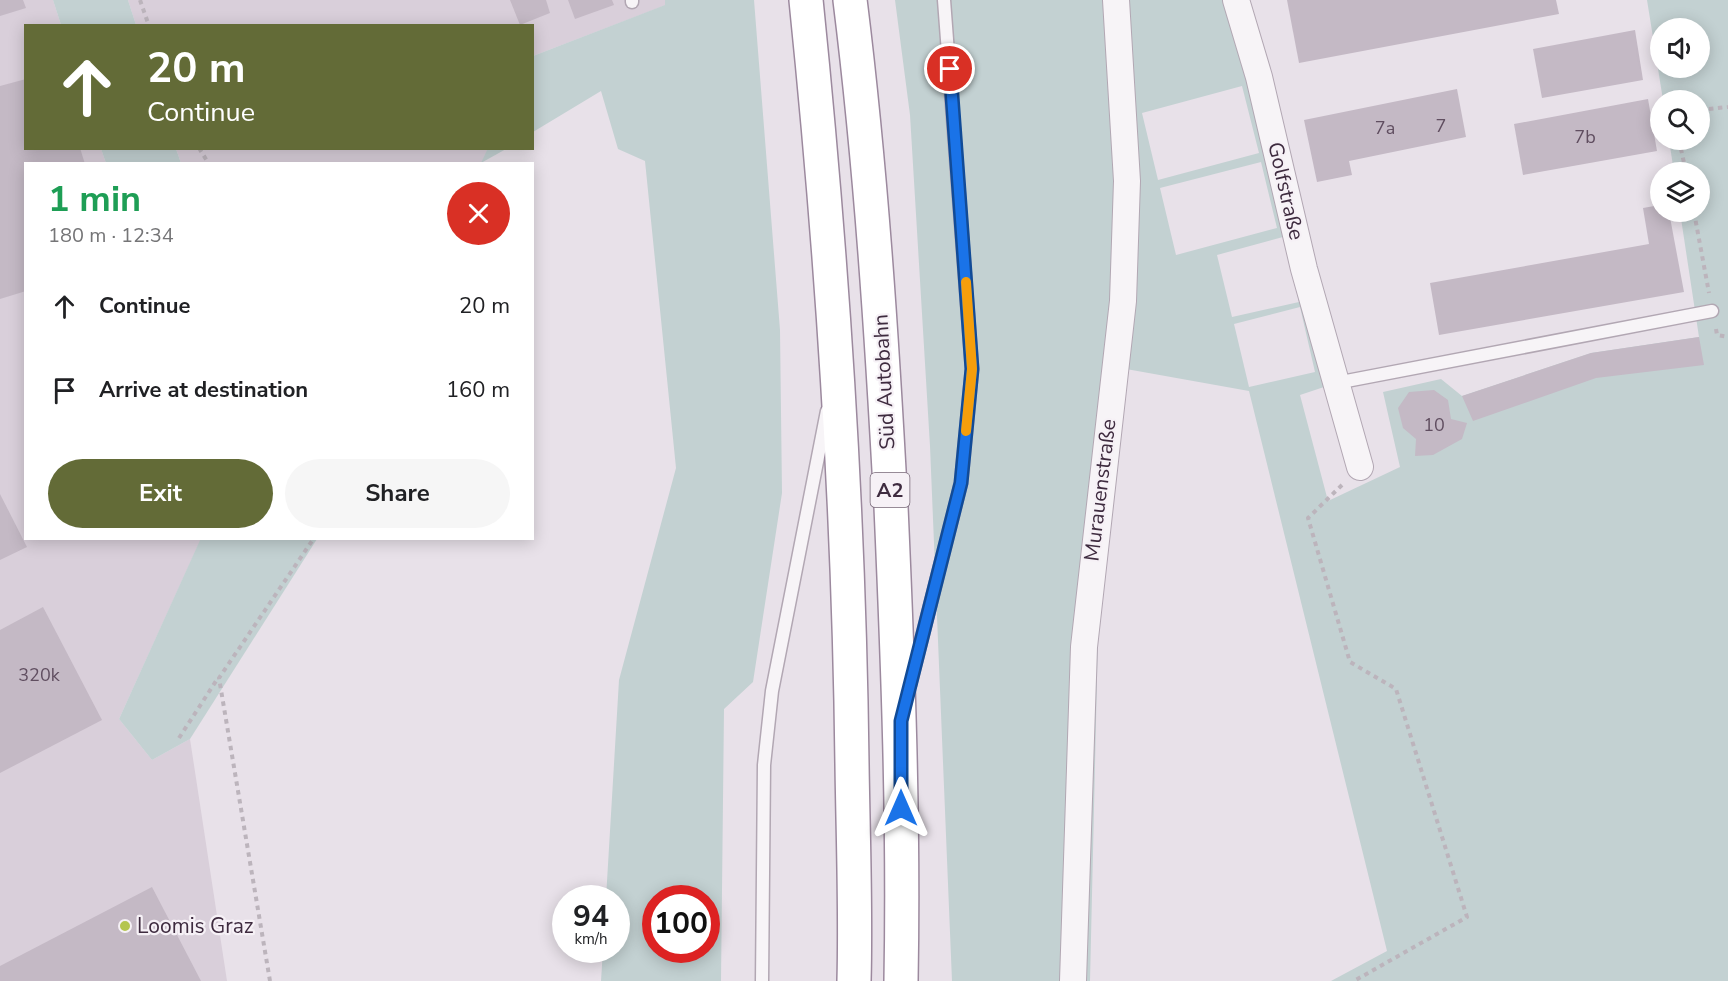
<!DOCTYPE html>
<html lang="en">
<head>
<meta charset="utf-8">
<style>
  :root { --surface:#fff; --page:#f6f6f6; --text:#202124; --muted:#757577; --accent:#636b37 }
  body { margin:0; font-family:"Nunito Sans",sans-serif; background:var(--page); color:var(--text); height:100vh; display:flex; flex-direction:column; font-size:22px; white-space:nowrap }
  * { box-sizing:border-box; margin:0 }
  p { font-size:20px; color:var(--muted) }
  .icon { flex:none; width:33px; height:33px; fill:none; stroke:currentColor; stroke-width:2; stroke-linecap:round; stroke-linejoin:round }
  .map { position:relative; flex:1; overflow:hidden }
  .details { position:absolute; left:24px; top:162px; width:510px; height:378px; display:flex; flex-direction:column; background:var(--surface); border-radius:0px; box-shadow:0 3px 15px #0003 }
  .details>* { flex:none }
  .hud { position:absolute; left:24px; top:24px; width:510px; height:126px; border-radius:0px; box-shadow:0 3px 15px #0003; background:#636b37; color:#fff; overflow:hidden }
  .controls { position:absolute; left:1650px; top:18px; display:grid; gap:12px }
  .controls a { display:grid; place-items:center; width:60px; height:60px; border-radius:50%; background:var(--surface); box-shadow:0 3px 15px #0003; font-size:30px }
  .speed { position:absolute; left:552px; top:885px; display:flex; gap:12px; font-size:30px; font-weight:700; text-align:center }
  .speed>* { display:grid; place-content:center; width:78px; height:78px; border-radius:50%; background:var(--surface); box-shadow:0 3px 15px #0003; line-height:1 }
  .speed small { font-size:15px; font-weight:400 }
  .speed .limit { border:9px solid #d22; background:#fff; color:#111 }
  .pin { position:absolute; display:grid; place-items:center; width:51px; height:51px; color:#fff; margin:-26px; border:3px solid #fff; border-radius:50%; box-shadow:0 2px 6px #0007 }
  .me { position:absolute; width:66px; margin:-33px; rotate:0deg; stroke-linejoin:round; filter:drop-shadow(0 0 4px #0008) }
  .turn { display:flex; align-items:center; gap:21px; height:126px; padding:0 24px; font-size:27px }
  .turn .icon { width:78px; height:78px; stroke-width:2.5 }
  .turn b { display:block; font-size:42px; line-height:51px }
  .round { display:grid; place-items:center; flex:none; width:63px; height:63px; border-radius:32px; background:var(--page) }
  .summary { display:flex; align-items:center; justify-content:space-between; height:102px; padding:0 24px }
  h1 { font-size:36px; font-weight:700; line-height:45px; color:#1e9e55 }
  .cta { display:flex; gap:12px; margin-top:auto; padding:12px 24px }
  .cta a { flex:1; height:69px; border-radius:36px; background:var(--accent); color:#fff; font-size:24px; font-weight:700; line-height:69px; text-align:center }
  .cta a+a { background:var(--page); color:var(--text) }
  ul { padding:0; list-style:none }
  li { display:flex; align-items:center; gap:18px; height:84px; padding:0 24px }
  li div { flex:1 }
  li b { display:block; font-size:22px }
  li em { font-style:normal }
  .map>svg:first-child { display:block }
</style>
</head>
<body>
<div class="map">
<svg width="1728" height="981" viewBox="0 0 1728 981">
  <rect width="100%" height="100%" fill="#e8e1e9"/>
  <g fill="#d9cfda">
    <path d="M0 0H53L61 25 26 26V148L101 149 106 163 26 164V538L201 539 119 719 152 760 190 739 227 981H0Z"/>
    <path d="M128 0H665L666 5 533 56 532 26 136 25Z"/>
    <path d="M176 149H488L481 164 181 163Z"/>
  </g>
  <g fill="#c3d1d2" fill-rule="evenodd">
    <path d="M53 0H128L136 25H61Z"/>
    <path d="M665 0H754L780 330 782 493 753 682 724 709 721 981H601L603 950H616V898H606L619 680 676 468 645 161 618 149 601 91 533 132V56L665 5ZM656 898H706V950H656Z"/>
    <path d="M895 0H1236L1336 383 1300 395 1328 501 1400 467 1383 392 1441 379 1462 396 1591 353 1699 337 1680 212H1700V172H1674L1669 140H1700V100H1663L1647 0H1728V981H1331L1387 951 1249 391 1115 367 1098 635 1090 981H952L930 446 910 115ZM1660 28H1700V68H1660ZM1242 86 1259 153 1158 180 1142 113ZM1261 162 1277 228 1176 255 1160 188ZM1283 237 1299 302 1232 317 1217 255ZM1300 307 1315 372 1249 387 1234 324Z"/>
    <path d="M488 148H506V149L481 163Z"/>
    <path d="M101 149H176L181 163H106Z"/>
    <path d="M201 538 317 539 190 739 152 760 119 719Z"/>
  </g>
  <g fill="#c4b9c5">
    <path d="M0 0H23L26 8 0 16Z"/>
    <path d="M510 0H546L550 13 520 25Z"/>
    <path d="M568 0H612L614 5 575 19Z"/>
    <path d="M1287 0H1556L1559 14 1299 63Z"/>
    <path d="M1635 30 1643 80 1542 98 1533 49Z"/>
    <path d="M26 79V148H80L85 164H26V291L0 299V86Z"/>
    <path d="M1457 89 1466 137 1349 161 1352 175 1317 182 1304 120Z"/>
    <path d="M1648 99 1657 151 1523 175 1514 124Z"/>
    <path d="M1660 205V212H1669L1684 292 1439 335 1430 283 1649 244 1643 208Z"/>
    <path d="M1699 337 1704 365 1596 378 1473 421 1462 396 1591 353Z"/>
    <path d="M1434 390 1448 400 1451 419 1467 423 1462 439 1433 455 1415 456 1416 439 1403 428 1398 408 1409 392Z"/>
    <path d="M0 494 27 547 0 560Z"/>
    <path d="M43 607 102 720 0 773V630Z"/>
    <path d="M152 887 201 981H0V966Z"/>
  </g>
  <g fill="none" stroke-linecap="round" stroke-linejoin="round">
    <defs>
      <g id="service">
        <path d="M632 2V0"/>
        <path d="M1336 383 1712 311"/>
        <path d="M910 685 961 483 972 369 944 0"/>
        <path d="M762 981 764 765 772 691 827 411"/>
      </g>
      <g id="minor">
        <path d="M1236 0 1259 77 1304 269 1360 467"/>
        <path d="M1073 981 1084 647 1123 301 1127 181 1116 0"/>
      </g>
      <g id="motorway">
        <path d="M806 0C832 254 849 508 852 764 853 836 856 909 854 981"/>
        <path d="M850 0C871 168 882 338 891 507 898 665 904 823 901 981"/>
      </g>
    </defs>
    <use href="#service" stroke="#b2a7b3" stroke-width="15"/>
    <use href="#minor" stroke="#b2a7b3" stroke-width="28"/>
    <use href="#motorway" stroke="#9c899e" stroke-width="36"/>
    <g stroke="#bcb4bc" stroke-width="4" stroke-dasharray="4.5 4.5" stroke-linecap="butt">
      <path d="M140 0 149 26"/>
      <path d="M1700 110 1728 107"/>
      <path d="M1679 140 1686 172"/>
      <path d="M199 148 209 164"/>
      <path d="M1694 212 1709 293"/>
      <path d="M1716 329 1717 335 1728 337"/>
      <path d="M1342 485 1308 518 1350 662 1396 689 1467 917 1354 981"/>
      <path d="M179 738 218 678"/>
      <path d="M270 981 219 678 314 538"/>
    </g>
    <use href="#service" stroke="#f7f4f7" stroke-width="12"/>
    <use href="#minor" stroke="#f7f4f7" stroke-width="26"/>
    <use href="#motorway" stroke="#fff" stroke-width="33"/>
  </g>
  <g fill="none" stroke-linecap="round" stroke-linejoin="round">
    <defs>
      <path id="route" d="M901 808V721L961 483 972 369 950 69"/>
    </defs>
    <use href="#route" stroke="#114b97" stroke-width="15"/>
    <use href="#route" stroke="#1a73e8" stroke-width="10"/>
    <path stroke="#f59e0b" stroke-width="10" d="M966 282 972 369 966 431"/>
  </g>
  <circle fill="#b4c54f" stroke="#f6f1f6" stroke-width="2" cx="125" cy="926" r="6"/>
  <g text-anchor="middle" stroke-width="4.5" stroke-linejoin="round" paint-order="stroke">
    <g font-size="18" fill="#604e60">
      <text x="1441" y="132">7</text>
      <text x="1385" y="134">7a</text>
      <text x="1585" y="143">7b</text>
      <text x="1434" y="431">10</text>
      <text x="39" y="681">320k</text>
    </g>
    <rect fill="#f6f1f6" stroke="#756676" stroke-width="1.5" x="870.5" y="473" width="39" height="34" rx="4.5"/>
    <g font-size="20" font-weight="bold" fill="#3e2b3f">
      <text x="890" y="497">A2</text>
    </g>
    <g font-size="21" fill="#3e2b3f" stroke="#f6f1f6">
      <text transform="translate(1286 191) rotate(77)" y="7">Golfstraße</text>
      <text transform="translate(884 382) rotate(-93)" y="7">Süd Autobahn</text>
      <text transform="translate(1100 490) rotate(-83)" y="7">Murauenstraße</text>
    </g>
    <g font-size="21" fill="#3e2b3f" stroke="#f6f1f6" text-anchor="start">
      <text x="137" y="933">Loomis Graz</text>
    </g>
  </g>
</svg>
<div class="controls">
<a><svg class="icon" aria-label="sound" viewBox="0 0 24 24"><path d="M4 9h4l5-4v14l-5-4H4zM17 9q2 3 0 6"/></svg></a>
<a><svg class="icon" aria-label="search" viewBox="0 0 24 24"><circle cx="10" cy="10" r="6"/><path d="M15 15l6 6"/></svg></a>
<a><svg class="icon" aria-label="layers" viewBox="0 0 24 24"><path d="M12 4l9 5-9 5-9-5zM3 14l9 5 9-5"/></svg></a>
</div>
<div class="speed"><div>94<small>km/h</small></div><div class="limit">100</div></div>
<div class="pin" style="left:950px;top:69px;background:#d93025"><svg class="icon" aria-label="arrive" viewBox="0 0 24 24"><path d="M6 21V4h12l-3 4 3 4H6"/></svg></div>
<svg class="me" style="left:901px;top:808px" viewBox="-20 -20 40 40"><path d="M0-17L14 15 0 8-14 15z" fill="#1a73e8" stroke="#fff" stroke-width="4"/></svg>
<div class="hud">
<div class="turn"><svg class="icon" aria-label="ahead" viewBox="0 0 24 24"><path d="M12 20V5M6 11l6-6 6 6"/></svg><div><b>20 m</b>Continue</div></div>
</div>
<section class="details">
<div class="summary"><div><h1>1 min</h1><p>180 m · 12:34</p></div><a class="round" style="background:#d93025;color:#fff"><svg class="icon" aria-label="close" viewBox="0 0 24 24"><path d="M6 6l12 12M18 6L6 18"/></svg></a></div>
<ul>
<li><svg class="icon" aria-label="ahead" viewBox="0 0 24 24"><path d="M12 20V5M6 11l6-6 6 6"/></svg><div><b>Continue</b></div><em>20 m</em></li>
<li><svg class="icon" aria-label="arrive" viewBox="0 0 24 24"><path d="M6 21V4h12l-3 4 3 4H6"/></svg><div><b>Arrive at destination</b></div><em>160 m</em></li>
</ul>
<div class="cta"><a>Exit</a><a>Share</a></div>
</section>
</div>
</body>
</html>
